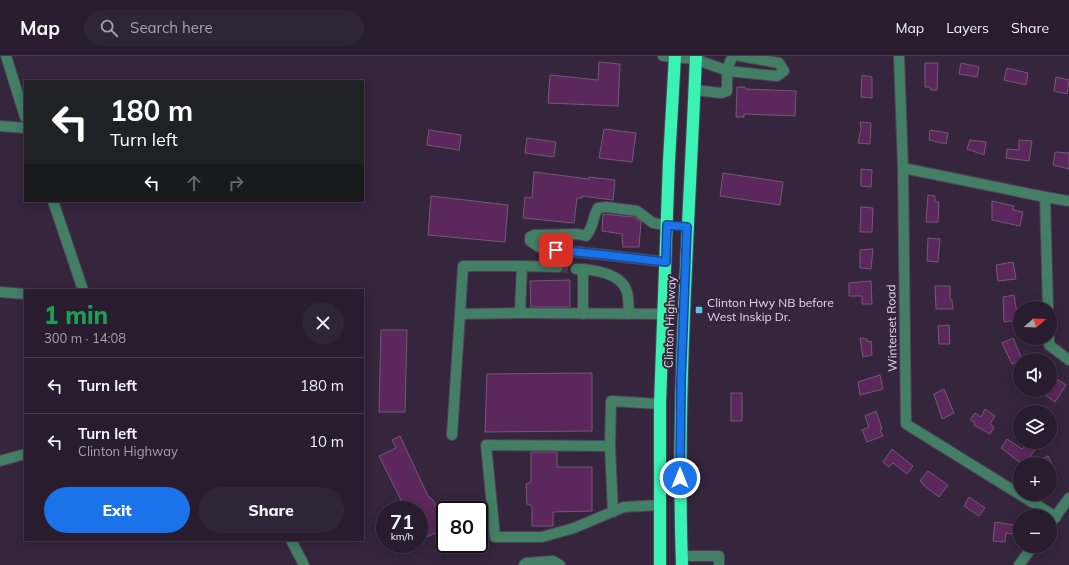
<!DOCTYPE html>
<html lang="en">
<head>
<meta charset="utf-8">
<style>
  :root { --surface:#281c2e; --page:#302536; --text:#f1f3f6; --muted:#a5a1aa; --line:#443a4a; --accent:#1a73e8 }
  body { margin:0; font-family:Mulish,sans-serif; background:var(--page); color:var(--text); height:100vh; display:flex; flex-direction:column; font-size:15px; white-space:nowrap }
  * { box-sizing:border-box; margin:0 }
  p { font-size:13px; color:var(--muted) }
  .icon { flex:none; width:22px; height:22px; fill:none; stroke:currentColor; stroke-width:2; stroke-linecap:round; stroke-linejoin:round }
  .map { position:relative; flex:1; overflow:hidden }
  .side { position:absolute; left:24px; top:233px; width:340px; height:252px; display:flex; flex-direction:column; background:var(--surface); border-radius:0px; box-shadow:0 2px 10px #0003,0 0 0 1px var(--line) }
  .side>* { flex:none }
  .top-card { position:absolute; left:24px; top:24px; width:340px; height:122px; border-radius:0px; box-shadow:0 2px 10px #0003,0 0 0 1px var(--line); background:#202124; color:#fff; overflow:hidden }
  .needle { width:26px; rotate:71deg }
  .tools { position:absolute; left:1013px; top:245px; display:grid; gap:8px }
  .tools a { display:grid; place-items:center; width:44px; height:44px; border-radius:50%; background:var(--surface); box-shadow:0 2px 10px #0003,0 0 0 1px var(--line); font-size:20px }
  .speed { position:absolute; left:376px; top:445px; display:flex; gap:8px; font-size:20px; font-weight:700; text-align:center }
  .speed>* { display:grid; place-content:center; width:52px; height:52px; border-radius:50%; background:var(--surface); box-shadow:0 2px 10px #0003,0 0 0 1px var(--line); line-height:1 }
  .speed small { font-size:10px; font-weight:400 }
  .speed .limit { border:2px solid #111; border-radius:6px; background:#fff; color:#111 }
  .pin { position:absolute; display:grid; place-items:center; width:34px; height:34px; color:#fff; margin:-17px; border-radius:8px; box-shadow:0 2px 6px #0006 }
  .me { position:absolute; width:44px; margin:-22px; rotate:0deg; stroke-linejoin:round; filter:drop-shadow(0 0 3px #0008) }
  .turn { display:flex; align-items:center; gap:14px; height:84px; padding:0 20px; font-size:18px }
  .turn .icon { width:52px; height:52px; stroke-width:2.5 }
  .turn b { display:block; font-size:28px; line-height:34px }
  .lanes { display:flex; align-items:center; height:38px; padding:0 20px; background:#0003; justify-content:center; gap:20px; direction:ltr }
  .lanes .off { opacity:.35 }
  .round { display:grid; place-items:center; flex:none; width:42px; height:42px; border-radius:21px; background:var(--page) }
  .headline { display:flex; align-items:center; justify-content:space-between; height:68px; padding:0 20px }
  h1 { font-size:24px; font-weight:800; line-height:30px; color:#1e9e55 }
  .button { display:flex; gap:8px; margin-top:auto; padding:8px 20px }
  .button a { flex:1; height:46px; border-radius:24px; background:var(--accent); color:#fff; font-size:16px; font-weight:800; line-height:46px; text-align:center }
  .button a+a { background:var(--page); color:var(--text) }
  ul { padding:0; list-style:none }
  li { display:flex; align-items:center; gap:12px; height:56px; padding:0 20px; border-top:1px solid var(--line) }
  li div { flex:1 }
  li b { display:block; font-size:15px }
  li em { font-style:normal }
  header { display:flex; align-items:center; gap:24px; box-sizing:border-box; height:56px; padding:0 20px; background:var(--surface); border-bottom:1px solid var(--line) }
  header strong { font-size:19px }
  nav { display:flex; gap:22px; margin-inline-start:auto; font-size:14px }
  .search { width:280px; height:36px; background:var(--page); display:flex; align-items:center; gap:10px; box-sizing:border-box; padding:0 14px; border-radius:22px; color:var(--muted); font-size:15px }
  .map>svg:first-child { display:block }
</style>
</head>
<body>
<header>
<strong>Map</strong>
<div class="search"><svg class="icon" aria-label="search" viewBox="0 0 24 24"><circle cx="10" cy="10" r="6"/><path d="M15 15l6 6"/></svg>Search here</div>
<nav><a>Map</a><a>Layers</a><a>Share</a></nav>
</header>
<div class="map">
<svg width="1069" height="509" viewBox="0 0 1069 509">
  <rect width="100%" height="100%" fill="#35253d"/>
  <g fill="#5c275c" stroke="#735a72">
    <path d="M599 6 620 8 618 50 548 47 550 19 598 24Z"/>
    <path d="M925 7H938L937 34H931L930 31H925Z"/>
    <path d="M961 7 979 11 977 21 959 18Z"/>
    <path d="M1007 12 1028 17 1026 29 1004 24Z"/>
    <path d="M862 19 872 21V42L861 41Z"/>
    <path d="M1056 21 1069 24 1067 38 1054 35Z"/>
    <path d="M737 31H745L746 33 796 35 795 60 744 58V61H736Z"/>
    <path d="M860 66 871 67 870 88 858 87 861 73Z"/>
    <path d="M604 73 636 77 632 106 599 102Z"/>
    <path d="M429 74 461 79 459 94 427 89Z"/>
    <path d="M930 74 948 77 946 88 929 84Z"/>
    <path d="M527 82 556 86 554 101 525 97Z"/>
    <path d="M970 84 986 86 984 99 967 93Z"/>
    <path d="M1019 84 1032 85 1029 105 1006 102 1007 93 1019 94Z"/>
    <path d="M1055 96 1069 97V113L1053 109Z"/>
    <path d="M861 113 872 114 871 131 861 130Z"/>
    <path d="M534 116 589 123V121L615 124 613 144 582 140V142H577L574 167 523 162 525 141 532 142Z"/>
    <path d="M723 117 783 126 780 149 720 140Z"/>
    <path d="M928 139 935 140V146H939L938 166H926Z"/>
    <path d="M431 140 508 149 505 186 428 179Z"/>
    <path d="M992 145 1014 150 1013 154 1023 156 1020 170 992 164Z"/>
    <path d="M861 151 873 152 872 176H860Z"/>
    <path d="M603 158 634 161 641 166 639 191H623L622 178 602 175Z"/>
    <path d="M928 182 940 183 938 206 927 205Z"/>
    <path d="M873 193 871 213 860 212V194Z"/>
    <path d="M1013 206 1016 223 998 225 996 209Z"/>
    <path d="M570 224V251H531L530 225Z"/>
    <path d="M871 225 872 248H862V240H849V227Z"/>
    <path d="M935 230H950V243L952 244 953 253H936Z"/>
    <path d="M1014 239 1018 264 1004 266 1003 241Z"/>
    <path d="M949 269 950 288H939L938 270Z"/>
    <path d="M381 274H407L405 356H379Z"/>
    <path d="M860 282 867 283 868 286 871 285 872 299 863 301Z"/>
    <path d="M1013 282 1022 303 1012 308 1002 287Z"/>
    <path d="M592 317V375L485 376 487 318Z"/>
    <path d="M880 319 883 333 860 339 858 326Z"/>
    <path d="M1057 323 1066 329 1055 346 1045 339 1050 334V327L1053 329Z"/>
    <path d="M944 333 954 357 942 363 934 338Z"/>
    <rect x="731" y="337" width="11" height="28"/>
    <path d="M985 353 995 360 990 368 994 371 990 378 974 369 975 367 970 364 975 357 981 361Z"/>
    <path d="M876 355 882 373 880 374 883 380 867 386 862 374 869 371 865 360Z"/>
    <path d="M400 380 428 440 433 444 445 469V472L419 485V454H406L379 400 396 392 392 384Z"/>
    <path d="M1007 383 1022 393 1028 386 1036 392 1025 408H1022L1001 392Z"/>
    <path d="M892 393 913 410 907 418 893 407 889 411 883 406Z"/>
    <path d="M531 396H557V411H592V455L553 456V470H532V450L527 448 526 428 531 426Z"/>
    <path d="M1048 400 1052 408H1031Z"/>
    <path d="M928 415 948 429 939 441 922 428 923 427 920 425Z"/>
    <path d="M969 441 985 452 979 460 964 450Z"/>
    <path d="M995 466 1020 470V479L1006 477 1005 486 993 485Z"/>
  </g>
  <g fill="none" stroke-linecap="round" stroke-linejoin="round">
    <path stroke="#4f4056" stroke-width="10" stroke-dasharray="10 5" stroke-linecap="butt" d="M558 211 576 213"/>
    <defs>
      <g id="minor">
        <path d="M6 0 25 61"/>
        <path d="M663 0 695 3 728 15 777 20 784 15 779 7 740 0"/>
        <path d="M899 0 903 112 906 368 1056 461"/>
        <path d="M694 34 721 37 727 35C727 24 726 7 734 0"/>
        <path d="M0 70 25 72"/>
        <path d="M903 112 1045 141 1069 145"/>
        <path d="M1045 141 1048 252"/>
        <path d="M53 145 83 234"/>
        <path d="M666 206 597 198 556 194 539 191 530 185V181L534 179 578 178 586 180C594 171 592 162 598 152L606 151 637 155 653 167 667 169"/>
        <path d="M522 210 520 257 663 258"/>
        <path d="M576 213C592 213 622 217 627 236 629 242 628 251 629 258"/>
        <path d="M583 213V258"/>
        <path d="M0 236 25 238"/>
        <path d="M520 257 460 258 463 210H522L558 211"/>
        <path d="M1049 282V289L1069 304"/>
        <path d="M660 348 611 345 610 390 486 389 495 481H542L574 472 624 451 660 449"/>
        <path d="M452 379 460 258"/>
        <path d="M610 390 613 456"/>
        <path d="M0 405 25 398"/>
        <path d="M1050 468 1069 442"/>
        <path d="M291 484 304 509"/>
        <path d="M681 500H719V509"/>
        <path d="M524 509 526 507 553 505 560 509"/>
        <path d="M1019 509 1033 490"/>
      </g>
      <g id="highway">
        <path d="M660 509V348L669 105 675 0"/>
        <path d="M682 509C676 339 689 170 696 0"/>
      </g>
    </defs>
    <use href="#minor" stroke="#514158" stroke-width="12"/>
    <use href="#highway" stroke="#514158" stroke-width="14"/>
    <use href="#minor" stroke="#427f65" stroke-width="10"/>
    <use href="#highway" stroke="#3af2b3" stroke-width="12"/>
  </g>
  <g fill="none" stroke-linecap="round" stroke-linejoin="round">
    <defs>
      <path id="route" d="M556 194 597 198 666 206 667 169 687 171 681 324 680 422"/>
    </defs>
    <use href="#route" stroke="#114b97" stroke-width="10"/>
    <use href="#route" stroke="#1a73e8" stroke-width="7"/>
  </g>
  <rect fill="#58c8e4" stroke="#35253d" stroke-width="1.5" x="695" y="250" width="8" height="8" rx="2"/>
  <g text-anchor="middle" stroke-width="4" stroke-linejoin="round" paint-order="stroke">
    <g font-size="12" fill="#e1d7e7" stroke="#35253d" text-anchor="start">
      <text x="707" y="251">Clinton Hwy NB before<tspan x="707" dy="14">West Inskip Dr.</tspan></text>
    </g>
    <g font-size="12" fill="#e1d7e7" stroke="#35253d">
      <text transform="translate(670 266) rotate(-88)" y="4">Clinton Highway</text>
      <text transform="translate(892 272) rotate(-91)" y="4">Winterset Road</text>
    </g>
  </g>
</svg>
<div class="tools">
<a><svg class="needle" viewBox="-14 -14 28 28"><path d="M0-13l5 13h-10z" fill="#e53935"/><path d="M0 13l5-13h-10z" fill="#a5a1aa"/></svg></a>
<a><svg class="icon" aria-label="sound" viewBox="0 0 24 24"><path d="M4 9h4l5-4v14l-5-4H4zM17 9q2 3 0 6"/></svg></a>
<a><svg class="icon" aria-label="layers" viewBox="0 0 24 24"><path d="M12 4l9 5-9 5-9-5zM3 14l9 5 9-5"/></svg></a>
<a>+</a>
<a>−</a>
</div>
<div class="speed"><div>71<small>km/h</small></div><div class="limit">80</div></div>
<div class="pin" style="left:556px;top:194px;background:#d93025"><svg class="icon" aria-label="arrive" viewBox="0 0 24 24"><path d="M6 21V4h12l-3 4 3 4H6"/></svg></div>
<svg class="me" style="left:680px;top:422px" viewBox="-20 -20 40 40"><circle r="17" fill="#1a73e8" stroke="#fff" stroke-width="3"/><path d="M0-11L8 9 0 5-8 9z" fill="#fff"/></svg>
<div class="top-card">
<div class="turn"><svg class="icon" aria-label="left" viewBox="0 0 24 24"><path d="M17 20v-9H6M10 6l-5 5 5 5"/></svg><div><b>180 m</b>Turn left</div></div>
<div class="lanes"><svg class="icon" aria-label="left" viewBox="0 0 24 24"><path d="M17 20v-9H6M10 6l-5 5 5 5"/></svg><svg class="icon off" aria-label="ahead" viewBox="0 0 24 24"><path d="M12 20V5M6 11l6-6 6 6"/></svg><svg class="icon off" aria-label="right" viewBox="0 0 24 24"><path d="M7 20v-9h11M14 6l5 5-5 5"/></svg></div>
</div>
<section class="side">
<div class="headline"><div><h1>1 min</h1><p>300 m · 14:08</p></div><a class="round"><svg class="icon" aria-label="close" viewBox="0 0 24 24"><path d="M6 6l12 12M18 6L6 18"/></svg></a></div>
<ul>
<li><svg class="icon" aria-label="left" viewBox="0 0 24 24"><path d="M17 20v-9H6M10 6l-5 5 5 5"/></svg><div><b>Turn left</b></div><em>180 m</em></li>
<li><svg class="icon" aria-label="left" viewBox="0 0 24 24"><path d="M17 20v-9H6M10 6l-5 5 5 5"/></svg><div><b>Turn left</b><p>Clinton Highway</p></div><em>10 m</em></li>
</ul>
<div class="button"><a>Exit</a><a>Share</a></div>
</section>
</div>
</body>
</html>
